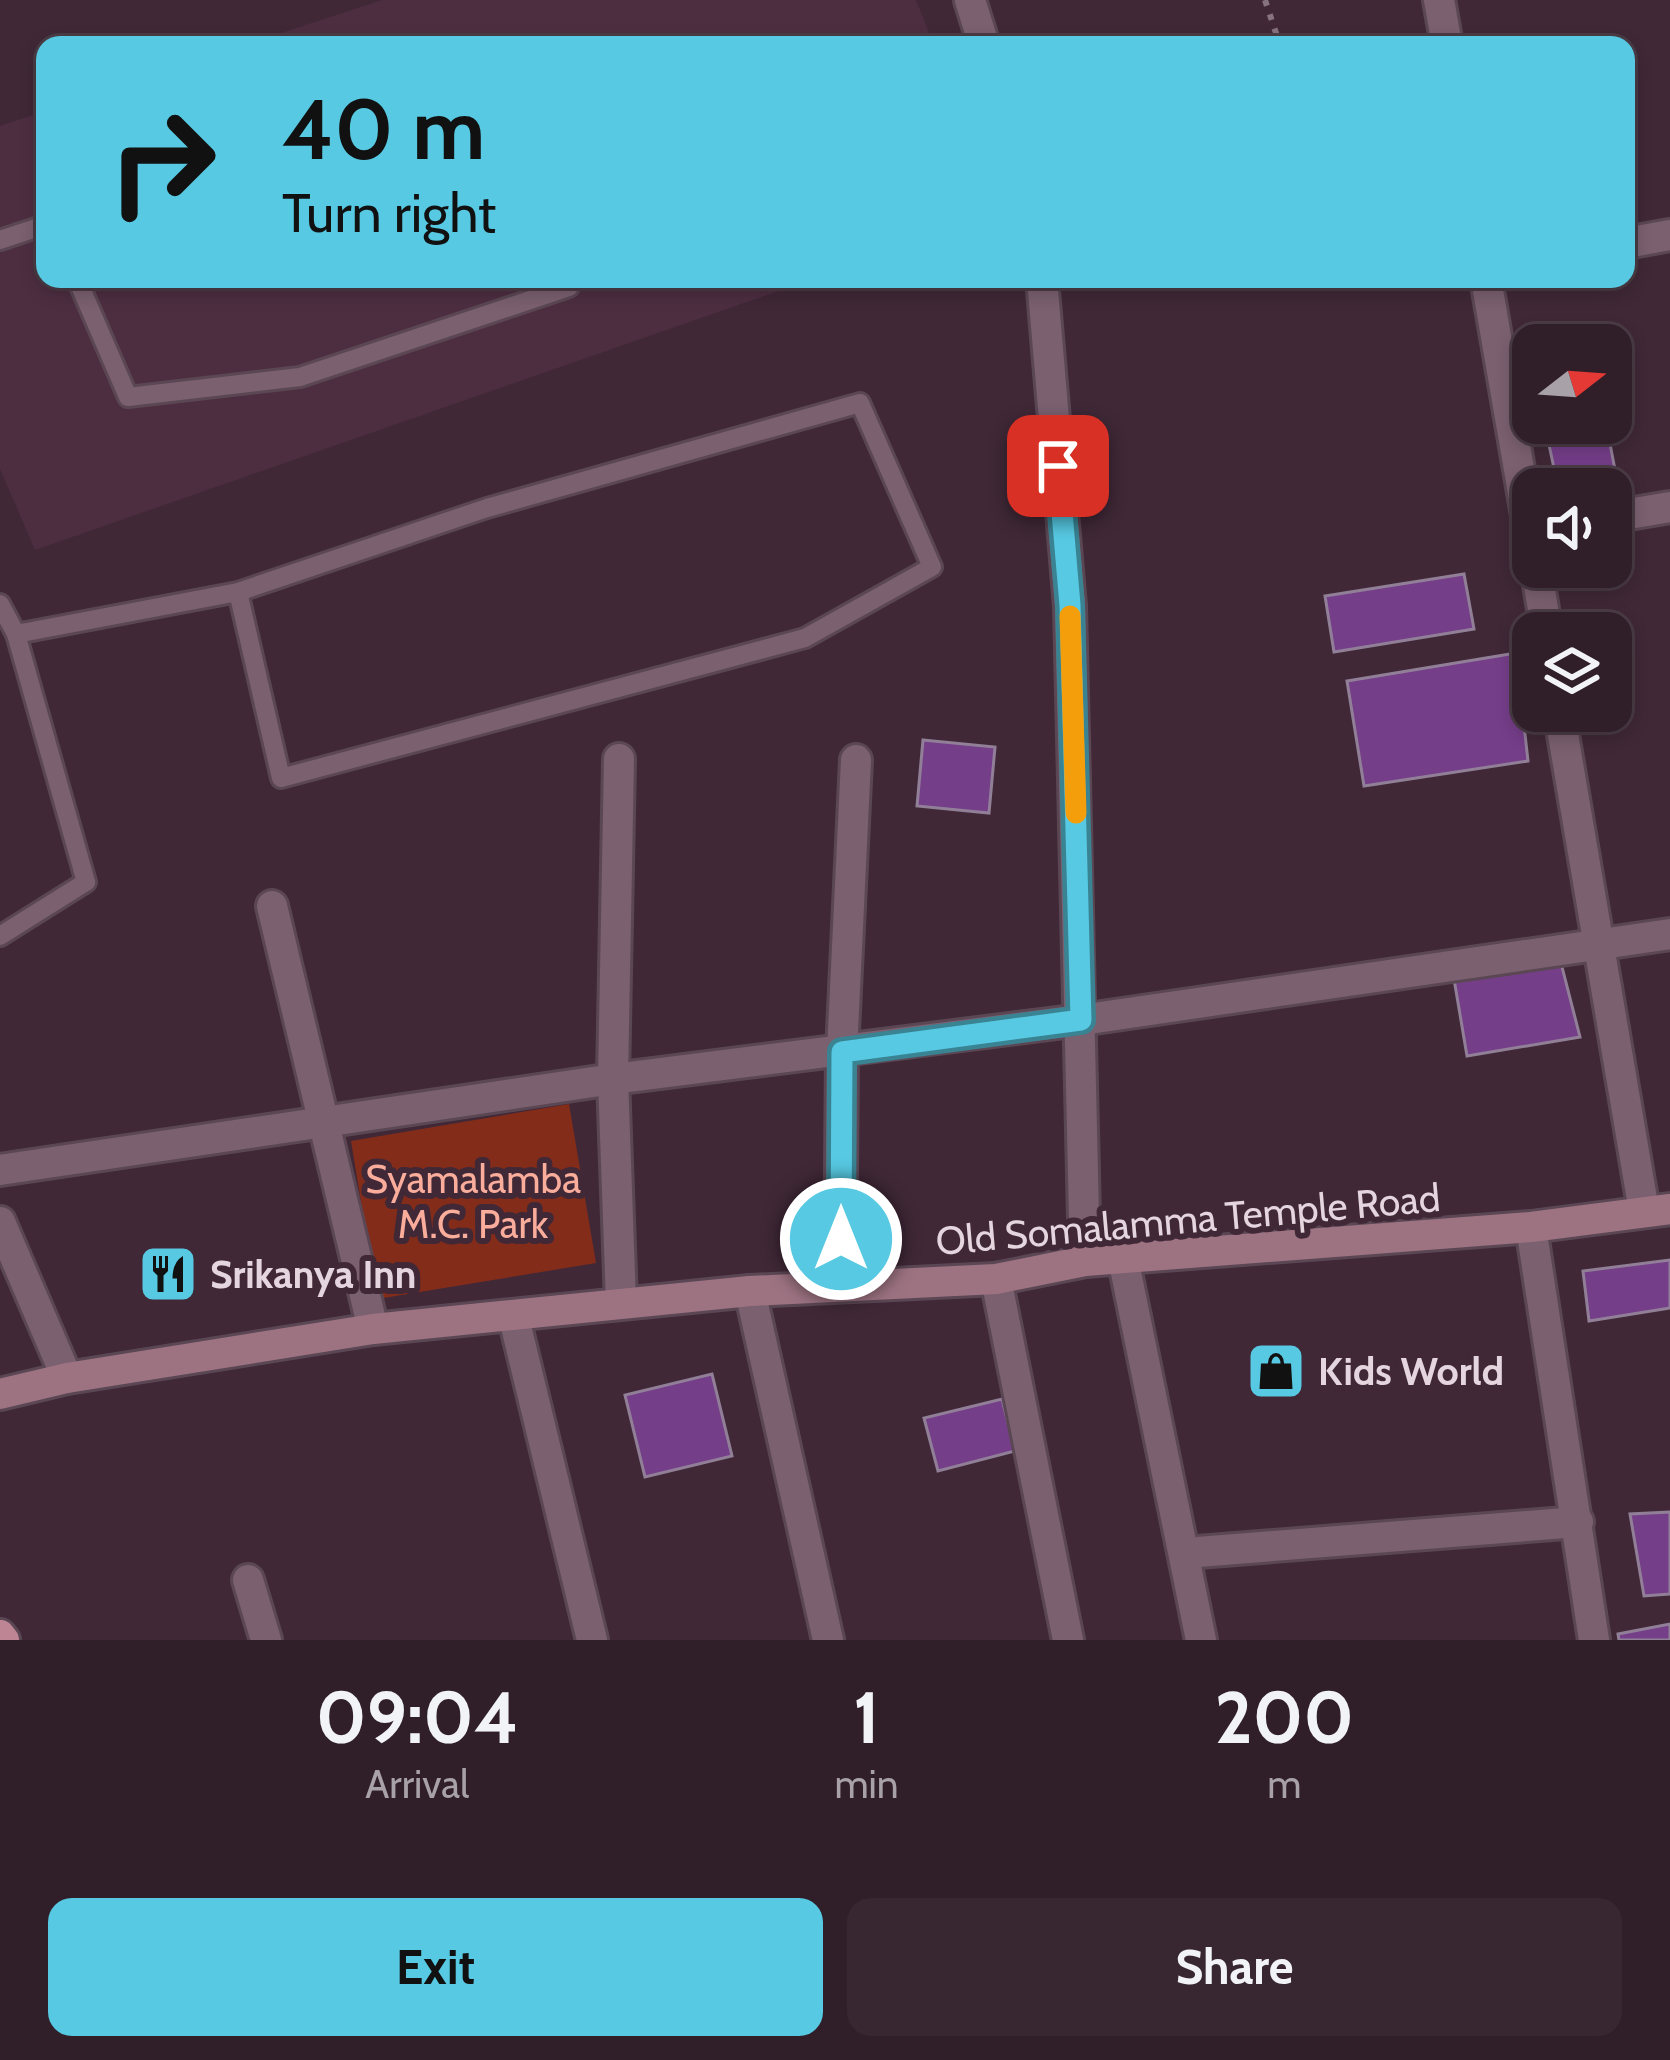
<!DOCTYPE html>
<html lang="en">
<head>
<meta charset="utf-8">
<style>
  :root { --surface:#301e29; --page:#382731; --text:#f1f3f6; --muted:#a8a2a8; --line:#4b3c46; --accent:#57c9e2 }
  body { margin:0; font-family:Cabin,sans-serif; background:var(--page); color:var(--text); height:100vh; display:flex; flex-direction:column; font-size:45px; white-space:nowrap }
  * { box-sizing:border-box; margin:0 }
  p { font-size:39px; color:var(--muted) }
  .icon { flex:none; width:66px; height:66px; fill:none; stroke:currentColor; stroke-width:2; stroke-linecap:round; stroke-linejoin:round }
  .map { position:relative; height:1640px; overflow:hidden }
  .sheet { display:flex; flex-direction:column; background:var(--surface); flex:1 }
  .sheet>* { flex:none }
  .top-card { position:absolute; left:36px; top:36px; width:1599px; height:252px; border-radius:24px; box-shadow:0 6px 18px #0003,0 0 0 3px var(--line); background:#57c9e2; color:#111; overflow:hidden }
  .needle { width:78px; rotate:73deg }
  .tools { position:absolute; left:1512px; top:324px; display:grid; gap:24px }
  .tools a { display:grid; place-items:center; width:120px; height:120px; border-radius:24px; background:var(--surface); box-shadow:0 6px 18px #0003,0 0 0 3px var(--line); font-size:60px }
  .pin { position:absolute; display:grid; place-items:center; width:102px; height:102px; color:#fff; margin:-51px; border-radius:24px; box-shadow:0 6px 18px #0006 }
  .me { position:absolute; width:132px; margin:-66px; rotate:0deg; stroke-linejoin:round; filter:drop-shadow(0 0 9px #0008) }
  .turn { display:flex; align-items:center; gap:42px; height:252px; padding:0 48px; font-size:54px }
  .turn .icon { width:156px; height:156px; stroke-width:2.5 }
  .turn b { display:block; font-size:84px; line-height:102px }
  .eta { display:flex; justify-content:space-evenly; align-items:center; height:204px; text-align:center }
  .eta b { font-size:72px; font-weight:700; line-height:84px }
  .cta { display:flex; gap:24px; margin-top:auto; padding:24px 48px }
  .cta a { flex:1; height:138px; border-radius:24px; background:var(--accent); color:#111; font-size:48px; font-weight:700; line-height:138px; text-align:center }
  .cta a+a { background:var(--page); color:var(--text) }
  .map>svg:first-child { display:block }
</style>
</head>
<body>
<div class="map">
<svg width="1670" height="1640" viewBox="0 0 1670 1640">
  <rect width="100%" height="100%" fill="#402837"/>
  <g fill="#4d2e41">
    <path d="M382 0H916L934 45H245Z"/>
    <path d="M45 111V279H813L35 550 0 469V126Z"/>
  </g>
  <path fill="#842c1a" d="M569 1104 596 1263 377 1299 351 1141Z"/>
  <g fill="#753e89" stroke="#917f98" stroke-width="3">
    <path d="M1560 423H1606L1616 475 1558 487 1545 426Z"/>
    <path d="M1464 574 1474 629 1334 652 1325 596Z"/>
    <path d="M1516 653 1528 761 1364 786 1347 681Z"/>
    <path d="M923 740 995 747 989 813 917 806Z"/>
    <path d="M1561 963 1580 1037 1467 1056 1454 979Z"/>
    <path d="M1670 1260V1308L1589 1321 1583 1271Z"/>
    <path d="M712 1374 732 1456 645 1477 625 1395Z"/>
    <path d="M1002 1399 1015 1451 938 1471 924 1418Z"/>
    <path d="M1670 1512V1594L1644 1596 1630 1514Z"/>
    <path d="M1670 1624V1640H1619L1618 1634Z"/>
  </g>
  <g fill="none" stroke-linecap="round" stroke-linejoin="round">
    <defs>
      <g id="lane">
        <path d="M0 240 45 225"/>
        <path d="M77 279 128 397 300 377 569 287 567 279"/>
        <path d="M0 604 16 634 86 882 0 936"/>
        <path d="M16 634 238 592 487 508 860 403 932 567 805 638 281 778 238 592"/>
      </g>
      <g id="street">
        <path d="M970 0 984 45"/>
        <path d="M1439 0 1447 45"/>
        <path d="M1626 243 1670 235"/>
        <path d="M1042 279 1070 606 1085 1261"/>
        <path d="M1486 279 1533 550"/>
        <path d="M1611 517 1670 507"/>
        <path d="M1536 567 1547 633"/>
        <path d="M1559 711 1644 1211"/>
        <path d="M619 759 613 1079 621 1303"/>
        <path d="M272 906 373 1329"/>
        <path d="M0 1170 613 1079 1081 1020 1670 934"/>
        <path d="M0 1222 67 1378"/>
        <path d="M1531 1227 1594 1640"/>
        <path d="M1123 1258 1201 1640"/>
        <path d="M996 1279 1068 1640"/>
        <path d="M840 1286 842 1052 856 760"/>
        <path d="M750 1291 828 1640"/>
        <path d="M514 1318 592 1640"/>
        <path d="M1185 1553 1578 1522"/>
        <path d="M248 1580 266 1640"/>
      </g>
      <path id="secondary" d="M0 1394 67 1378 373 1329 750 1291 996 1279 1085 1261 1531 1227 1670 1209"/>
      <path id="primary" d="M0 1635 4 1640"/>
    </defs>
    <use href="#lane" stroke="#5b4754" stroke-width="24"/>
    <use href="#street" stroke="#5b4754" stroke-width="36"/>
    <use href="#secondary" stroke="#5b4754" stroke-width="36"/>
    <use href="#primary" stroke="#5b4754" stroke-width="36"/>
    <path stroke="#87727f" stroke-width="6" stroke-dasharray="6 9" stroke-linecap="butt" d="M1265 0 1280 45"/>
    <use href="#lane" stroke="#7b6070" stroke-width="18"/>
    <use href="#street" stroke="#7b6070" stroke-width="30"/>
    <use href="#secondary" stroke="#9d7382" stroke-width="30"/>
    <use href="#primary" stroke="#be8594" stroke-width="30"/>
  </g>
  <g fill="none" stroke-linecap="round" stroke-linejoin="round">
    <defs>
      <path id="route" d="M841 1239 842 1052 1081 1020 1070 605 1058 466"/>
    </defs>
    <use href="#route" stroke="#398393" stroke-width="30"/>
    <use href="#route" stroke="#57c9e2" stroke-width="21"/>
    <path stroke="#f59e0b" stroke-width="21" d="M1070 616 1076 813"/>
  </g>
  <defs>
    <symbol id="restaurant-square" viewBox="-11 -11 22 22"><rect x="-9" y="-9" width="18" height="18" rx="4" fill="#57c9e2" stroke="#402837"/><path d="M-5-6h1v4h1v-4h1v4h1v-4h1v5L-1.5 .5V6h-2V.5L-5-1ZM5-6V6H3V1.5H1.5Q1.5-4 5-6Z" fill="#111"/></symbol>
    <symbol id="shop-square" viewBox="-11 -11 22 22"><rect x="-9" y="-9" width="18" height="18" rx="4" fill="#57c9e2" stroke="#402837"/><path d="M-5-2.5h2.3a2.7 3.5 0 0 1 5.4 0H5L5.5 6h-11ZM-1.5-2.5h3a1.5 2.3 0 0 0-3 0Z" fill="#111"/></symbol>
  </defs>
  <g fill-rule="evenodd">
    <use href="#restaurant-square" x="135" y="1241" width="66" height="66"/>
    <use href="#shop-square" x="1243" y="1338" width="66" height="66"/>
  </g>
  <g text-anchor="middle" stroke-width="12" stroke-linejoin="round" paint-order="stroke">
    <g font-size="39" fill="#fbad9c" stroke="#402837">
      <text x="473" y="1193">Syamalamba<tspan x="473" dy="45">M.C. Park</tspan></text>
    </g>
    <g font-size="39" fill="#e5d5de" stroke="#402837">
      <text transform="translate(1188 1219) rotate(-5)" y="14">Old Somalamma Temple Road</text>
    </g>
    <g font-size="39" font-weight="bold" fill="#e5d5de" stroke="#402837" text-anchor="start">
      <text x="210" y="1288">Srikanya Inn</text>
      <text x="1318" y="1385">Kids World</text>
    </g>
  </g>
</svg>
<div class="tools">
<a><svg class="needle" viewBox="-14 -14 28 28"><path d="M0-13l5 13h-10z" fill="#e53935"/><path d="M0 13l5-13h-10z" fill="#a8a2a8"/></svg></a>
<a><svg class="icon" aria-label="sound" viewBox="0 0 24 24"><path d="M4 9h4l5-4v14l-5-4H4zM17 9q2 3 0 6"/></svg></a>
<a><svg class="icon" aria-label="layers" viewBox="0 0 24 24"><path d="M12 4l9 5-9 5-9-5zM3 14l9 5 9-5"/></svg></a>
</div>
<div class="pin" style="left:1058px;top:466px;background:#d93025"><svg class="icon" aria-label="arrive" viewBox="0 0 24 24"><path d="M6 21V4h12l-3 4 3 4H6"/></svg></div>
<svg class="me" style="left:841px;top:1239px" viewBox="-20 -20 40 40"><circle r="17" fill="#57c9e2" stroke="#fff" stroke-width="3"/><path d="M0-11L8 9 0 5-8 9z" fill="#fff"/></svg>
<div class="top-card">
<div class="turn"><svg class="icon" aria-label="right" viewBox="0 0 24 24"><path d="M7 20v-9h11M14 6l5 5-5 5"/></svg><div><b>40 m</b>Turn right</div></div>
</div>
</div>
<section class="sheet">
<div class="eta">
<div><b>09:04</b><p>Arrival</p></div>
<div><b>1</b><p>min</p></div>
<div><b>200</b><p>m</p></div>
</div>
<div class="cta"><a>Exit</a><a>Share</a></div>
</section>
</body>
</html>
